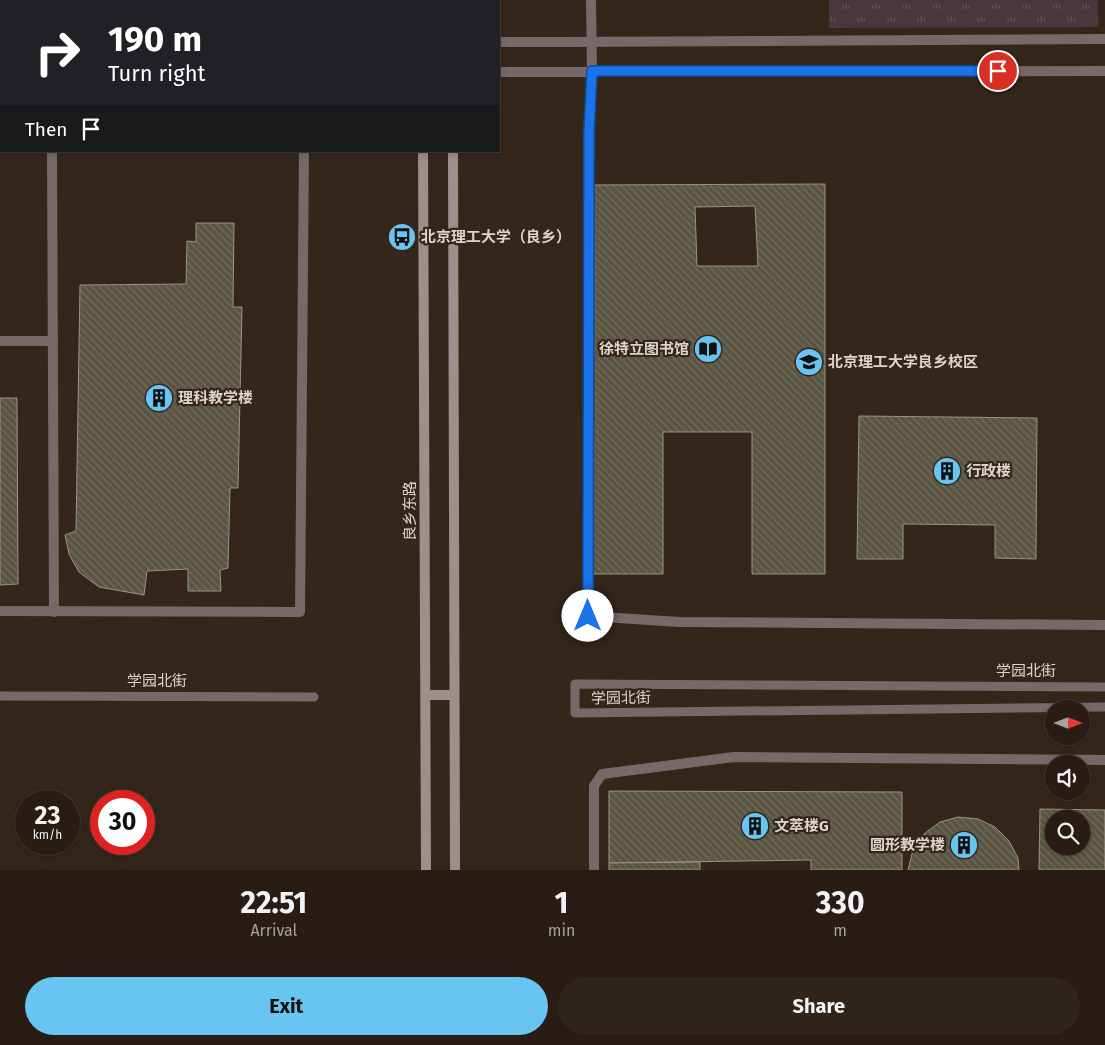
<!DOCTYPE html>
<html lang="en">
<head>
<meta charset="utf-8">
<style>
  :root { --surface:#281c14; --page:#30251d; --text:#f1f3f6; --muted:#a5a1a0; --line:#443a34; --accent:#68c4f0 }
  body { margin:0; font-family:"Fira Sans","Noto Sans SC",sans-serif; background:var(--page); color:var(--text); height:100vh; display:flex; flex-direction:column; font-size:19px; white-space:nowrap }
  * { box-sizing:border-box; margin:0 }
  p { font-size:16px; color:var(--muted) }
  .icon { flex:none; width:28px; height:28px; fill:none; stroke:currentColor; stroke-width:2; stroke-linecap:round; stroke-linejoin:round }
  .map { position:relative; height:870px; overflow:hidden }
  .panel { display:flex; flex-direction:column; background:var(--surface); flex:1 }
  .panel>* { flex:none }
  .top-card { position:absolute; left:0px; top:0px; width:500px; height:152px; box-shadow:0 2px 8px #0003,0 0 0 1px var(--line); background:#202124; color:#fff; overflow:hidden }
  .needle { width:32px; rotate:90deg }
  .tools { position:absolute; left:1045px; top:700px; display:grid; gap:10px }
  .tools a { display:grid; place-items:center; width:45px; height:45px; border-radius:50%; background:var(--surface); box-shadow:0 2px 8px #0003,0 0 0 1px var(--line); font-size:25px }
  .speed { position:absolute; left:15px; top:790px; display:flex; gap:10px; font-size:25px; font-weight:700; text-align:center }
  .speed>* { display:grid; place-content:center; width:65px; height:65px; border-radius:50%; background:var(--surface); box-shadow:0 2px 8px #0003,0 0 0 1px var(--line); line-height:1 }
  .speed small { font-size:12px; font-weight:400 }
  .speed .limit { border:8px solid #d22; background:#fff; color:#111 }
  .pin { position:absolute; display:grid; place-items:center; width:42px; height:42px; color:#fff; margin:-21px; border:2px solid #fff; border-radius:50%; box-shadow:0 1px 5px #0007 }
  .me { position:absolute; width:55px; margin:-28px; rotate:0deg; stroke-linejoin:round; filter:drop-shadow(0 0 4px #0008) }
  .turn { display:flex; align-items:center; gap:18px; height:105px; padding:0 25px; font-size:22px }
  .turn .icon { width:65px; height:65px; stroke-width:2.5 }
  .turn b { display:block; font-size:35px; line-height:42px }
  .then { display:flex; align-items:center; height:48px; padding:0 25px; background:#0003; gap:10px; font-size:19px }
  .eta { display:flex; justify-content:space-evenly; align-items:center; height:85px; text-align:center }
  .eta b { font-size:30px; font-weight:700; line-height:35px }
  .action { display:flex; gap:10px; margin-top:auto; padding:10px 25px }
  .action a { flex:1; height:58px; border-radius:30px; background:var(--accent); color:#111; font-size:20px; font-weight:700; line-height:58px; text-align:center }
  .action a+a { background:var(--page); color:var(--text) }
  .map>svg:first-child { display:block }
</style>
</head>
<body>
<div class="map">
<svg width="1105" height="870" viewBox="0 0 1105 870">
  <defs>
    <pattern id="grass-tufts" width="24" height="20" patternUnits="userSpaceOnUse" patternTransform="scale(1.25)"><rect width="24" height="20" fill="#4c353f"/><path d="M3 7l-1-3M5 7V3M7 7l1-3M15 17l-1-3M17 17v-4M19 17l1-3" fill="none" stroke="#65515a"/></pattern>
    <pattern id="building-back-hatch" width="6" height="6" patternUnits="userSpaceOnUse" patternTransform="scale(1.25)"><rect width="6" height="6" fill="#5a5542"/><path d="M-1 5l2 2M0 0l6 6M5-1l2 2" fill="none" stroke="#716d5c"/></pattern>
  </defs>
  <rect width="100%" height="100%" fill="#35261b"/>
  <path fill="url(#grass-tufts)" d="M829 0H1098V27L829 28Z"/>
  <g fill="url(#building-back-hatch)" stroke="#99947f" fill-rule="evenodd">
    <path d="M825 184V574H752V432H663V574H592L591 185ZM755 206 758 266H697L695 207Z"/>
    <path d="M196 223H234L233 307H242L238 488H230L228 568 220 570 221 591H188V569L147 571 144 595 99 587 79 572 69 554 65 535 76 531 80 285 186 284 187 241 196 242Z"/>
    <path d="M0 398H17L18 584 0 585Z"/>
    <path d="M859 416 1037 418 1036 559 995 558V525L903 524V559H857Z"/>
    <path d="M609 791 902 792V870H811V860L609 863Z"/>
    <path d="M1040 809 1105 810V870H1039ZM1054 819H1081V846H1054Z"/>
    <path d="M958 817 978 819 995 827 1009 841 1018 858 1019 870H908L913 850 924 834 940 822Z"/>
    <path d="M700 862V870H609V863Z"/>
  </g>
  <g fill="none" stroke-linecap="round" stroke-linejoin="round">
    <g stroke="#756a69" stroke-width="9">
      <path d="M1105 687 575 684V713L1105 707"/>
      <path d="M0 696 314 697"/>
    </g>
    <g stroke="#756a69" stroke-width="10">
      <path d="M304 0V1"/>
      <path d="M591 0 592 71 589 132 588 616 679 622 1105 625"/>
      <path d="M560 42 1105 39"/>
      <path d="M0 43H1"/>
      <path d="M560 72 1105 71"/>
      <path d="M0 75H1"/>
      <path d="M52 151 54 612"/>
      <path d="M0 341H53"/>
      <path d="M0 611 300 612 304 151"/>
      <path d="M594 870V786L602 774 734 757 1105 760"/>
    </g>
    <g stroke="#756a69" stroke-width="10">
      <path d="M499 42H560"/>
      <path d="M499 72H560"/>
    </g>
    <g stroke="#9f8e8c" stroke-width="10">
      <path d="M422 0V1"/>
      <path d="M453 0V1"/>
      <path d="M423 151 426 870"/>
      <path d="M453 151 455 870"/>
      <path d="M426 695H454"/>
    </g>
  </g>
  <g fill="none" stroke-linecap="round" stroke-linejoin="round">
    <defs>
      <path id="route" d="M588 616 589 132 592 71H998"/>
    </defs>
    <use href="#route" stroke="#114b97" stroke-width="12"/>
    <use href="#route" stroke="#1a73e8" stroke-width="9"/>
  </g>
  <defs>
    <symbol id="bus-disc" viewBox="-11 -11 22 22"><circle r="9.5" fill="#68c4f0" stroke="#35261b"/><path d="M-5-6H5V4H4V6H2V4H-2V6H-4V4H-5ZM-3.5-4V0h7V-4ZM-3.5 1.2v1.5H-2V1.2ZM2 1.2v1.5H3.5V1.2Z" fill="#111"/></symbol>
    <symbol id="library-disc" viewBox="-11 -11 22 22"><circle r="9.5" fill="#68c4f0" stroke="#35261b"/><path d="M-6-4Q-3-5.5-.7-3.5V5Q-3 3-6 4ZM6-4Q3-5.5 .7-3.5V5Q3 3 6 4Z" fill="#111"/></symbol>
    <symbol id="university-disc" viewBox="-11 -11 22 22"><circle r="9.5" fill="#68c4f0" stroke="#35261b"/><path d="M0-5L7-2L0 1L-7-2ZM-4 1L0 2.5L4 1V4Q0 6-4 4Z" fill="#111"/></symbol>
    <symbol id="building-disc" viewBox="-11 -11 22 22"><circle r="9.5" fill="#68c4f0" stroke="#35261b"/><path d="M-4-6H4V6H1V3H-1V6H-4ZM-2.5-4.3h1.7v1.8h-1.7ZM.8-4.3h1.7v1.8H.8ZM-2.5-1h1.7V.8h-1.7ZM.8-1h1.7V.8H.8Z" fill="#111"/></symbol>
  </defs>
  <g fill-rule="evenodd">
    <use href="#bus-disc" x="386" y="221" width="32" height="32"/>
    <use href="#library-disc" x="692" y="333" width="32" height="32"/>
    <use href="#university-disc" x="793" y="346" width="32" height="32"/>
    <use href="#building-disc" x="143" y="382" width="32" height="32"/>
    <use href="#building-disc" x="931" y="455" width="32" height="32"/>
    <use href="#building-disc" x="739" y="810" width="32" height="32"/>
    <use href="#building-disc" x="948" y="829" width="32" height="32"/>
  </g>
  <g text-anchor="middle" stroke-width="4.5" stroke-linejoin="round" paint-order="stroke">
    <g font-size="15" font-weight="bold" fill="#ded4cc" stroke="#35261b" text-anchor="start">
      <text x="421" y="242">北京理工大学（良乡）</text>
      <text x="689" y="354" text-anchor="end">徐特立图书馆</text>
      <text x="828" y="367">北京理工大学良乡校区</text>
      <text x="178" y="403">理科教学楼</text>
      <text x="966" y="476">行政楼</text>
      <text x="774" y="831">文萃楼G</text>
      <text x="945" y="850" text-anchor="end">圆形教学楼</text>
    </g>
    <g font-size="15" fill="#ded4cc" stroke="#35261b">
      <text transform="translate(410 511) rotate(-90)" y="5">良乡东路</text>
      <text x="1026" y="676">学园北街</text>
      <text x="157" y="686">学园北街</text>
      <text transform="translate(621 698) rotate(-1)" y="5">学园北街</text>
    </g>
  </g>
</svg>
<div class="tools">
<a><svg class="needle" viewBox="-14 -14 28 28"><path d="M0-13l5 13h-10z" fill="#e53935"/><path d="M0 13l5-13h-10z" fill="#a5a1a0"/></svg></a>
<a><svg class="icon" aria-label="sound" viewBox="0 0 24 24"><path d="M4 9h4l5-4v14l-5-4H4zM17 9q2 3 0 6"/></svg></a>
<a><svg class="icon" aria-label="search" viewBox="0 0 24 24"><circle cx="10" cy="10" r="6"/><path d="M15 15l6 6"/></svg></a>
</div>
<div class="speed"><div>23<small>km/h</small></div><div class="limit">30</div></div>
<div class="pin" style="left:998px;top:71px;background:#d93025"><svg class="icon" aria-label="arrive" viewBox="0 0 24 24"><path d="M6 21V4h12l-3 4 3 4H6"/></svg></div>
<svg class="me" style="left:588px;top:616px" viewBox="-20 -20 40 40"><circle r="19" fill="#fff"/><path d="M0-13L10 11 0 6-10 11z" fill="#1a73e8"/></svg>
<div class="top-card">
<div class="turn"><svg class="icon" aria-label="right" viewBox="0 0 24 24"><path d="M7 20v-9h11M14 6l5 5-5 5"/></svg><div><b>190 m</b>Turn right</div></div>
<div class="then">Then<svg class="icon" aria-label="arrive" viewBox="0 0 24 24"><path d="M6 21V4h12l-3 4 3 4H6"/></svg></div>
</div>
</div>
<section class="panel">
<div class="eta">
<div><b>22:51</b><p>Arrival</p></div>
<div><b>1</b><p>min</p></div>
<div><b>330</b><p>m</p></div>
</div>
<div class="action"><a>Exit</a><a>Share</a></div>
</section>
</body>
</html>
